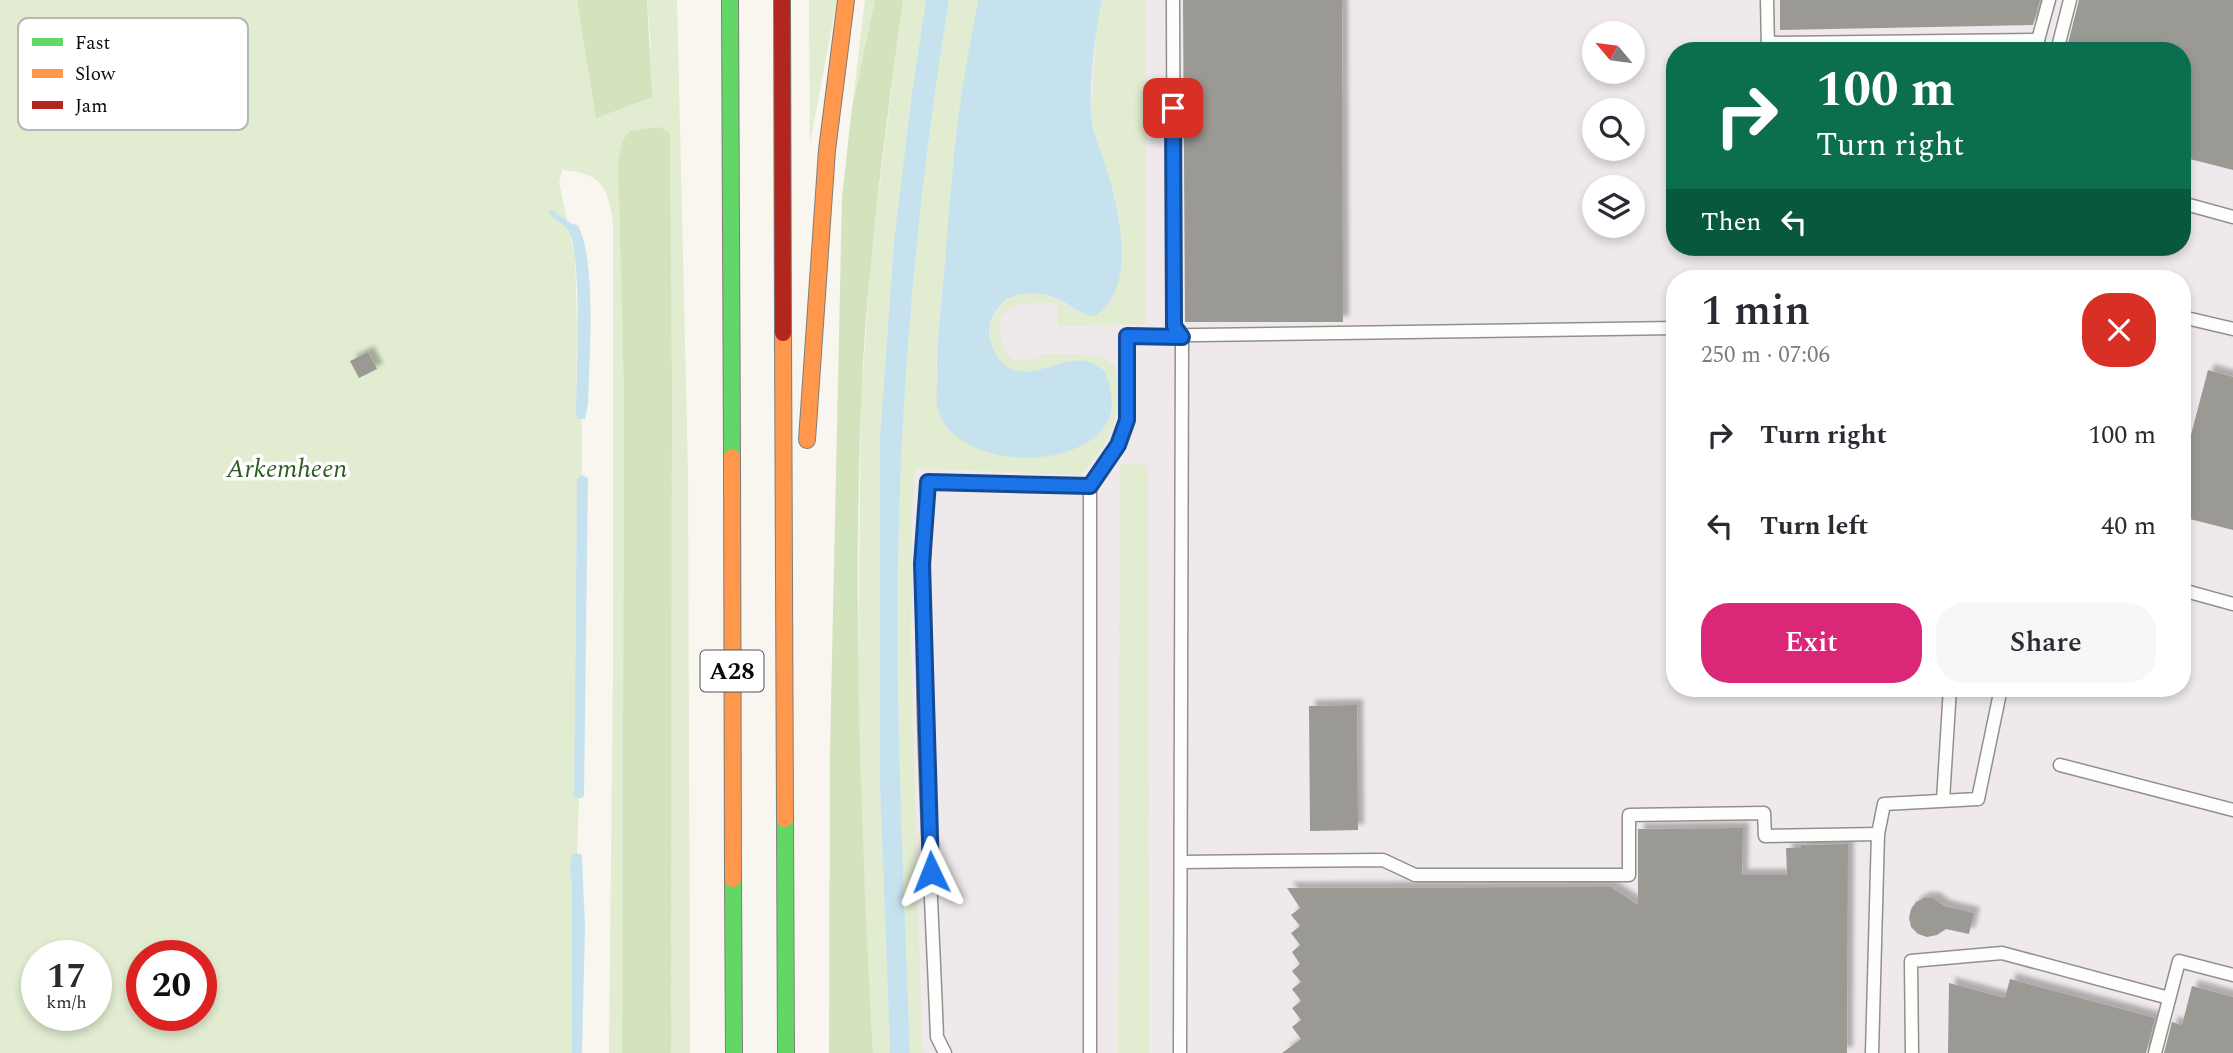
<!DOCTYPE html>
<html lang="en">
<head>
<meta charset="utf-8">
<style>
  :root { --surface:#fff; --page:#f7f7f7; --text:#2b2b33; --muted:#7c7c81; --accent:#db2777 }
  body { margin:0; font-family:Spectral,serif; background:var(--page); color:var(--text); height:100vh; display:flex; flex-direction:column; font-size:26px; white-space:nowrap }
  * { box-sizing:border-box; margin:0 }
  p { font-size:23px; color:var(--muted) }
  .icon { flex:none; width:38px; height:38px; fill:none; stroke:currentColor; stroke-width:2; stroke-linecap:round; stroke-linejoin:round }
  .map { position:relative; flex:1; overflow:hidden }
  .sheet { position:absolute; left:1666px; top:270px; width:525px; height:427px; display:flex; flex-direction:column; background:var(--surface); border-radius:28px; box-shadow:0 4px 10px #0003 }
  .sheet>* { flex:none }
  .guide { position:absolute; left:1666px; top:42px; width:525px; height:214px; border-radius:28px; box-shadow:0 4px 10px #0003; background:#0b6e4f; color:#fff; overflow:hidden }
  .needle { width:46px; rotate:299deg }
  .fabs { position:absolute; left:1582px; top:21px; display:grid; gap:14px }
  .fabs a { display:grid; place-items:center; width:63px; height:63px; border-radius:50%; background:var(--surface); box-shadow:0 4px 10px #0003; font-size:35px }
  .speed { position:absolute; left:21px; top:940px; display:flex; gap:14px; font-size:35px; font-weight:700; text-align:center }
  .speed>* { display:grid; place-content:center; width:91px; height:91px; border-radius:50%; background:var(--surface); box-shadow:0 4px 10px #0003; line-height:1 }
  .speed small { font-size:18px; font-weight:400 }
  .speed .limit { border:10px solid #d22; background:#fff; color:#111 }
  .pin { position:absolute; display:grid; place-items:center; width:60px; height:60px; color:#fff; margin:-30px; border-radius:14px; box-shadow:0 4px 10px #0006 }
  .me { position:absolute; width:77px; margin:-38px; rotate:358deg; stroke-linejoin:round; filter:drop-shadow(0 0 5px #0008) }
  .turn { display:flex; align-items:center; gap:24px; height:147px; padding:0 35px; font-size:32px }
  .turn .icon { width:91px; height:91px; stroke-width:2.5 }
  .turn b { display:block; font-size:49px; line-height:60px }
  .then { display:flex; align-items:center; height:66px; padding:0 35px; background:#0003; gap:14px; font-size:26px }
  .round { display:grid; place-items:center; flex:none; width:74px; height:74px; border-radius:28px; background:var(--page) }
  .headline { display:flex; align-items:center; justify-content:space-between; height:119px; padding:0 35px }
  h1 { font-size:42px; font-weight:600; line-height:52px }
  .primary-button { display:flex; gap:14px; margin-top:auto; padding:14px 35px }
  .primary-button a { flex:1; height:80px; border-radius:28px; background:var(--accent); color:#fff; font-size:28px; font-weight:600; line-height:80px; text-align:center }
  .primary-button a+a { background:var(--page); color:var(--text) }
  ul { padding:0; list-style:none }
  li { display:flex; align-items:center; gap:21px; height:91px; padding:0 35px }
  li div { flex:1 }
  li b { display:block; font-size:26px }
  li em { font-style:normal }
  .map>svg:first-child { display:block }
</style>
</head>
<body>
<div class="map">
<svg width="2233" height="1053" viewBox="0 0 2233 1053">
  <defs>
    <filter id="shadow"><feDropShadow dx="6" dy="-6" stdDeviation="2" flood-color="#0004"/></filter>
  </defs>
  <rect width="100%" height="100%" fill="#f8f6ee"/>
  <path fill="#efe9eb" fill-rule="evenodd" d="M963 0H2233V1053H919L908 738V477ZM1594 33H1633V72H1594ZM1675 51H2182V247H1675ZM1594 110H1633V149H1594ZM1594 187H1633V226H1594ZM1675 278H2182V688H1675Z"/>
  <g fill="#e1ecd0" fill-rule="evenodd">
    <path d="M0 0H577L596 117 651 48 647 0H677L688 473 690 1053H671L672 383 670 133 660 127 618 161 624 396 622 1053H609L613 672V221C607 185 601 173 562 170L559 182 575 258 577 324 576 416 582 419V475L577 479 574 796 579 798 577 853H575L570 867 572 889V1053H0ZM37 956H96V1015H37ZM142 956H201V1015H142Z"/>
    <path d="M809 0H837L810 143Z"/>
    <path d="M865 0H875L852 108Z"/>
    <path d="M903 0H926L912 92 894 240 880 436V785L890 1053H873L862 842 858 669 861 404 871 254Z"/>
    <path d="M949 0H978L958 121 936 357 937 406 944 420 953 432 1061 363C1048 368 1034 374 1019 371 976 364 981 294 1029 294 1057 294 1069 310 1095 316L1104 310 1115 199 1097 143 1091 113 1097 28 1102 0H1146V324L1058 326 1057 304C1043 303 1025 301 1012 307 990 316 1000 347 1012 360L1040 359 1041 354 1099 355 1115 366C1124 398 1117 427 1098 454 1092 462 1088 469 1080 475L915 468 912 513 911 647 922 1049 925 1053H910C904 876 894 699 899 523 904 347 921 173 949 0Z"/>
    <path d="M1120 464 1148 465 1149 1053H1118Z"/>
  </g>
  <g fill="#d2e3be">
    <path d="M577 0H647L652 97 596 118Z"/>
    <path d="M875 0H903C885 135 866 270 861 406 853 622 861 838 873 1053H829L830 749 842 197 852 108Z"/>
    <path d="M660 127 670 133 672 383 671 1053H622L624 396 618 161 623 140 630 131Z"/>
  </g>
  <g fill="#c7e2ef">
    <path d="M926 0H949C921 173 904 347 899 523 894 699 904 876 910 1053H890L880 785V436L894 240 912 92Z"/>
    <path d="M978 0H1102C1095 36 1089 76 1091 113 1092 133 1101 151 1107 170 1119 211 1138 288 1095 316 1080 315 1070 304 1056 298 1041 292 1017 292 1004 301 996 308 990 319 989 330 989 340 993 352 1000 360 1024 388 1057 356 1087 361 1094 363 1100 368 1105 372 1110 386 1115 404 1109 418 1085 475 950 470 937 406 936 399 937 391 937 385 936 351 940 318 943 284 948 230 951 175 958 120 963 80 971 40 978 0Z"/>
    <path d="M550 209 572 224 578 225C597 263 589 359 588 404L585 419H579L576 416C576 384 583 252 568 230 563 223 554 219 548 213Z"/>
    <path d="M582 475 588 478 584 796 582 798H575L574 796 577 479Z"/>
    <path d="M575 853 581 854 582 858 585 926 582 1053H572V889L570 867 572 854Z"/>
  </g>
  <g fill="#9b9994" filter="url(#shadow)">
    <path d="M1183 0H1342L1343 322H1185Z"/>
    <path d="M1780 0H2040L2033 25 1780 30Z"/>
    <path d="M2079 0H2233V170L2182 157V51H2066Z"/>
    <path d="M368 352 377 369 359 378 350 361Z"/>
    <path d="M2208 370 2233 377V530L2182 517V469Z"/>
    <path d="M1357 705 1358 830 1310 831 1309 706Z"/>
    <path d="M1743 828 1742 875H1787L1786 848H1801V845L1848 844 1847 1053H1282L1301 1039 1292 1027 1301 1020 1292 1008 1301 1001 1292 989 1301 982 1292 971 1300 964 1292 952 1300 945 1291 933 1300 926 1291 915 1300 908 1287 888 1611 887 1638 905V829Z"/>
    <path d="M1924 898H1934L1944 906 1974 913 1969 934 1946 929 1937 935 1927 937 1918 934 1911 927 1909 918 1911 909 1916 902Z"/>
    <path d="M2010 979 2155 1018 2146 1053H1948L1949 983 2005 998Z"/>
    <path d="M2192 986 2233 997V1053H2164L2172 1022 2182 1025Z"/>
  </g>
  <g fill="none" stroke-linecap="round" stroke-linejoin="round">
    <defs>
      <g id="lane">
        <path d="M1173 0 1174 326 1182 337 1180 1053"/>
        <path d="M1767 0 1768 50"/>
        <path d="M1768 43 2038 40"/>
        <path d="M2035 51 2049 0"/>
        <path d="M2057 51 2070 0"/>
        <path d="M2182 203 2233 217"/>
        <path d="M2182 317 2233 329"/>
        <path d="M1090 486 1118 445 1127 420V336L1675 328"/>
        <path d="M2182 590 2233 604"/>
        <path d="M2060 765 2233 810"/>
        <path d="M1943 800 1950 688"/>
        <path d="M1181 862 1383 860 1415 875H1629V815L1764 813 1765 836 1878 834"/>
        <path d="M945 1053 937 1037C930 852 916 667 927 482L1090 486V1053"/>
        <path d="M1872 1053 1878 834 1884 804 1978 799 2001 688"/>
        <path d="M1912 1053 1911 961 2002 953 2169 998"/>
        <path d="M2155 1053 2179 961 2233 975"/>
      </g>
      <g id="fast">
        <path d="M730 0 732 457"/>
        <path d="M785 819 786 1053"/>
        <path d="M733 879 734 1053"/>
      </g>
      <g id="slow">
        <path d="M783 333 785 819"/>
        <path d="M807 440 827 150 846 0"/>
        <path d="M732 457 733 879"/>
      </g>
      <path id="jam" d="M782 0 783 333"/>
    </defs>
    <use href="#lane" stroke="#91908d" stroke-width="15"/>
    <use href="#fast" stroke="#7e7e7a" stroke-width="18"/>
    <use href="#slow" stroke="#7e7e7a" stroke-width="18"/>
    <use href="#jam" stroke="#7e7e7a" stroke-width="18"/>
    <use href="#lane" stroke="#fefefc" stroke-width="12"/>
    <use href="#fast" stroke="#63d668" stroke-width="16"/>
    <use href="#slow" stroke="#ff974d" stroke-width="16"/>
    <use href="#jam" stroke="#b3261e" stroke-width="16"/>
  </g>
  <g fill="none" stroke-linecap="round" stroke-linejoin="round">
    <defs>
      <path id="route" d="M931 872 922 564 928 482 1090 486 1118 445 1127 420V336L1182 337 1174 326 1173 108"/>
    </defs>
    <use href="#route" stroke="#114b97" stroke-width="18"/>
    <use href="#route" stroke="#1a73e8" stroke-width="12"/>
  </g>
  <g text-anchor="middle" stroke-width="7" stroke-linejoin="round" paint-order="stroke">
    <rect fill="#fff" stroke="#545454" stroke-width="2" x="700.5" y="650.5" width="63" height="41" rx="5"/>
    <g font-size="24" font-weight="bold" fill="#0a0a0a">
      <text x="732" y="679">A28</text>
    </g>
    <g font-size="26" font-style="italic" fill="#2e5c21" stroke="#fff">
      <text x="287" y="477">Arkemheen</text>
    </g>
  </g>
  <rect x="18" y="18" width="230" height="112" rx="10" fill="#fff" stroke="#b6b6b6" stroke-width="2"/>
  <rect x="32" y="38" width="31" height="8" fill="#63d668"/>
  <rect x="32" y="69" width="31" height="9" fill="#ff974d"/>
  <rect x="32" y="101" width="31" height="8" fill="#b3261e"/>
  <g font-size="19" fill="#0a0a0a">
    <text x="75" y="49">Fast</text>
    <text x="75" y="80">Slow</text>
    <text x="75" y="112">Jam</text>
  </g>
</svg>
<div class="fabs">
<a><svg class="needle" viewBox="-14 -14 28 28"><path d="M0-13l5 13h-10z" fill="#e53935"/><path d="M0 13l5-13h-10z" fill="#7c7c81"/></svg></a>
<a><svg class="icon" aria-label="search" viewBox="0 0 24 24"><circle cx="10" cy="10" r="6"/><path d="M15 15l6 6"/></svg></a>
<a><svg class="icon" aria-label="layers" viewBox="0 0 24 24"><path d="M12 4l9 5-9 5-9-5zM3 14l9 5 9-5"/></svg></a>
</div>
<div class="speed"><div>17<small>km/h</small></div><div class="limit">20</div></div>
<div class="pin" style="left:1173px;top:108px;background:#d93025"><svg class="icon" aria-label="arrive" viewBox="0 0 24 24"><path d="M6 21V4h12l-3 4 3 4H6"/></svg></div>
<svg class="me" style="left:931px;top:872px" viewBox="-20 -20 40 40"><path d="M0-17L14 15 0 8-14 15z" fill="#1a73e8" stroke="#fff" stroke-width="4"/></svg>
<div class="guide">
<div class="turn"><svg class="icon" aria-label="right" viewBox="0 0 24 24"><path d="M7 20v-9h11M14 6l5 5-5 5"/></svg><div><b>100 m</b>Turn right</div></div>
<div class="then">Then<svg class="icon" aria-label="left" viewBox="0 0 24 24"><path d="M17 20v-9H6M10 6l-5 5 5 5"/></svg></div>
</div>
<section class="sheet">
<div class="headline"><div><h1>1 min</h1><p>250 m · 07:06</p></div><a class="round" style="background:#d93025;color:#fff"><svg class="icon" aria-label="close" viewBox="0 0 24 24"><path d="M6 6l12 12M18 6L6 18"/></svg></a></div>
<ul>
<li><svg class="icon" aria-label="right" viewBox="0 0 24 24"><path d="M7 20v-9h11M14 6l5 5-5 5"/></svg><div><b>Turn right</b></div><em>100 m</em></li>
<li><svg class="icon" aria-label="left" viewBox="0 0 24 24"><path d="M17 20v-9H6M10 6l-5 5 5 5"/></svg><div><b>Turn left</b></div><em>40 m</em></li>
</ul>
<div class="primary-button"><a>Exit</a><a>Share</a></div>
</section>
</div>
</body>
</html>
